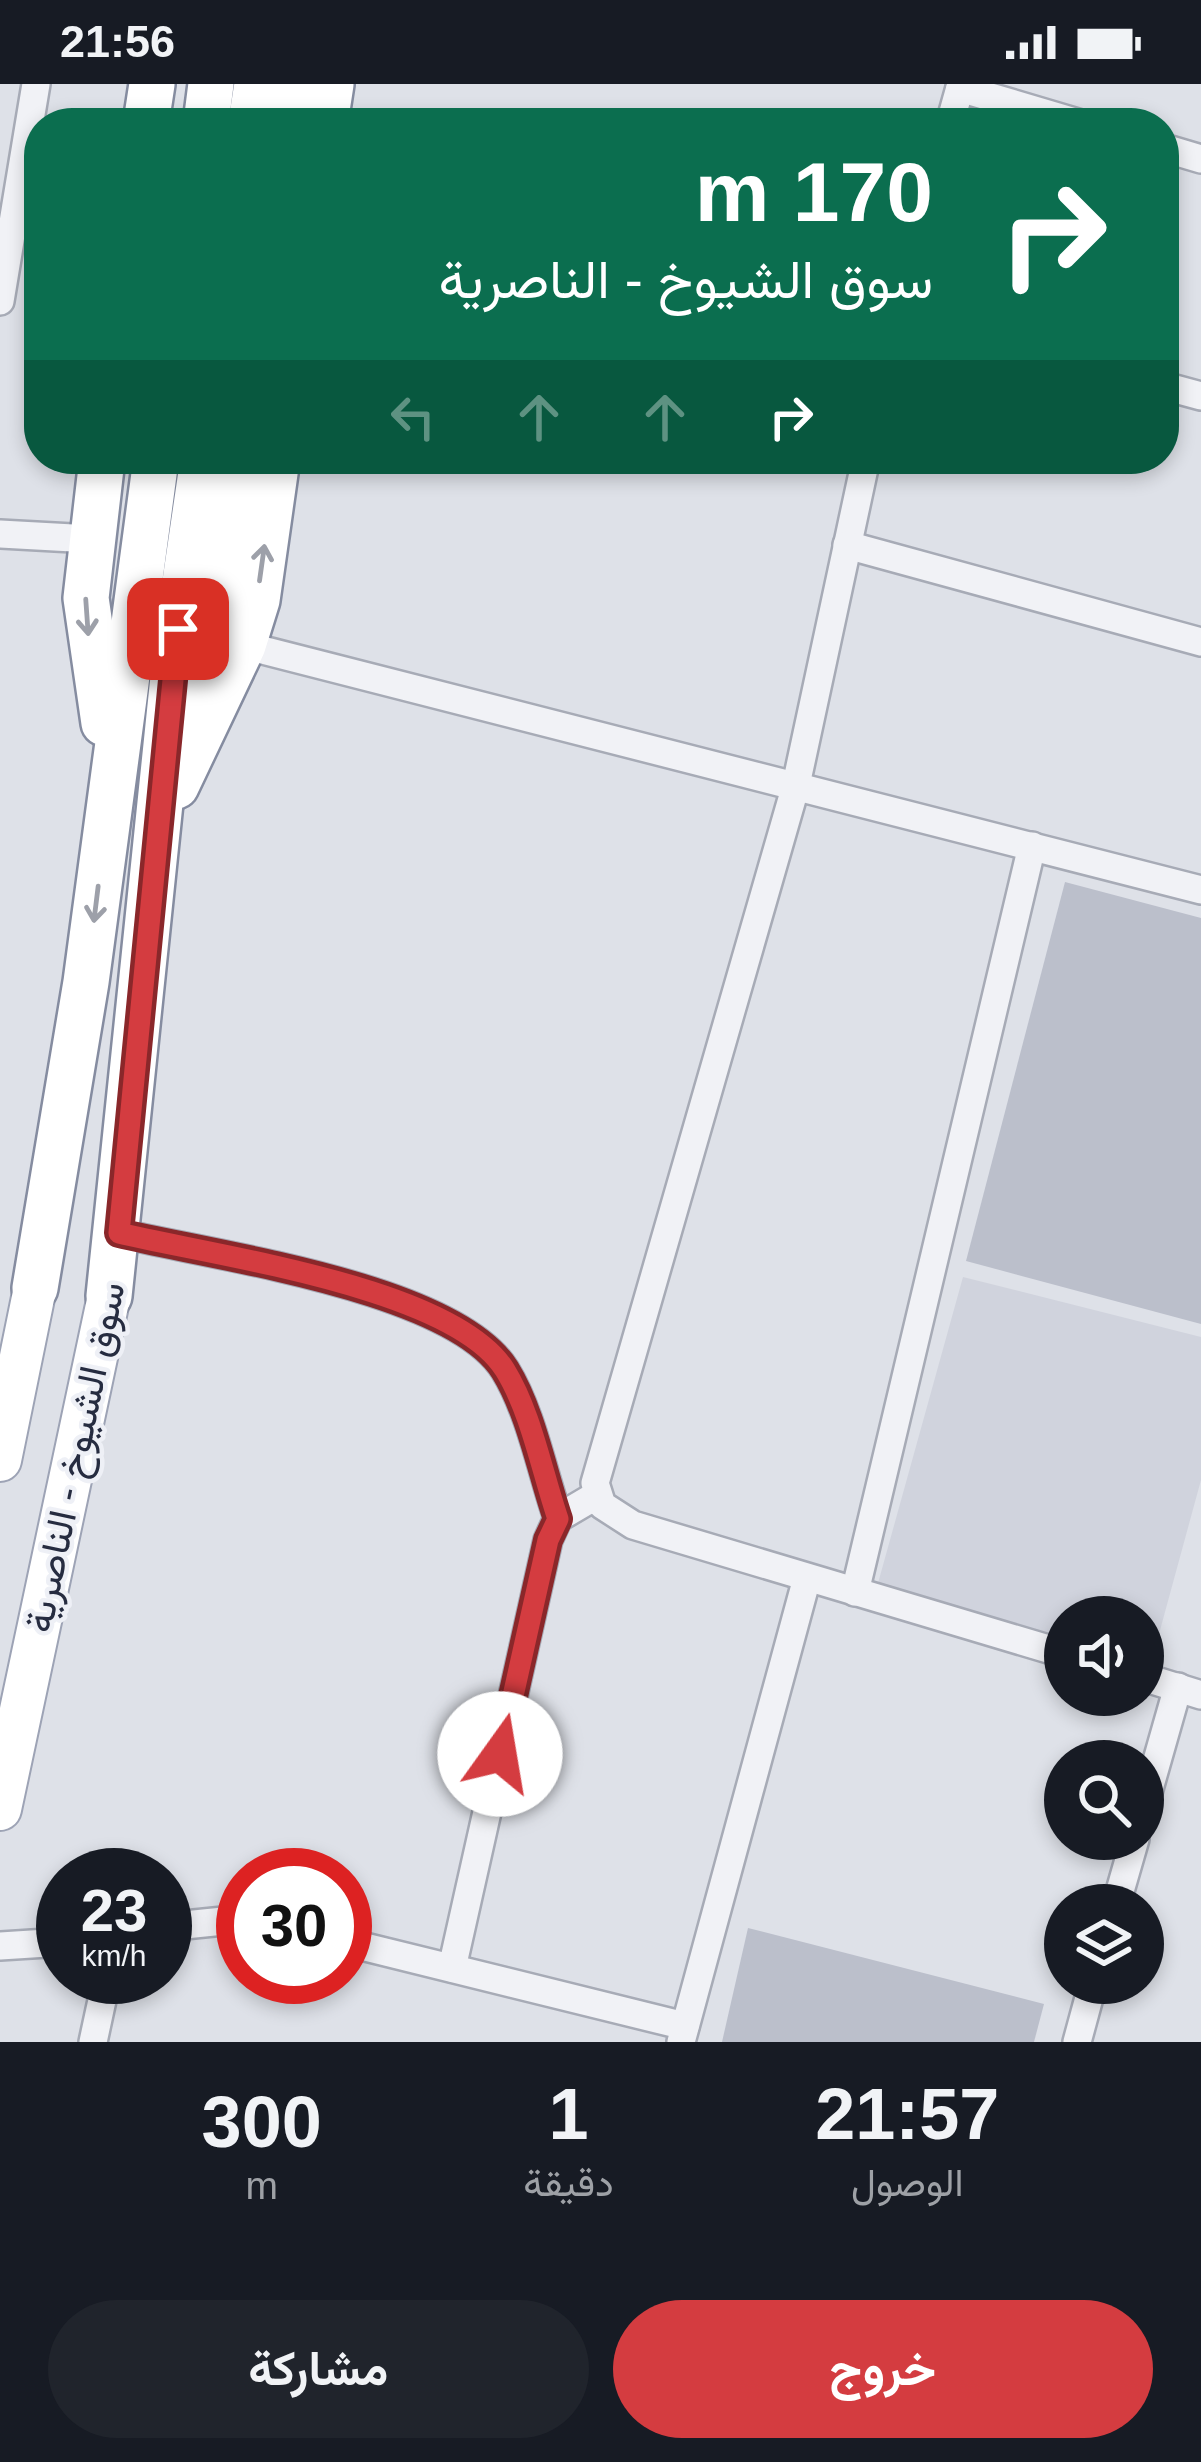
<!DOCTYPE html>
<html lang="ar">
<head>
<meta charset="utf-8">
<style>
  :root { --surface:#171b24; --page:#20242c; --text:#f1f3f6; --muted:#9ea1a6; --accent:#d43c40 }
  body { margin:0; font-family:Helvetica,Vazirmatn,sans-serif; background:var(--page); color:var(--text); direction:rtl; height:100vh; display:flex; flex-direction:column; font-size:45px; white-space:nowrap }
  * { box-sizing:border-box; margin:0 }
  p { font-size:39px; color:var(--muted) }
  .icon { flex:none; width:66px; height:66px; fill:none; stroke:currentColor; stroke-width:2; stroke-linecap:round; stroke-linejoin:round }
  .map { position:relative; height:1958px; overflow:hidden; direction:ltr }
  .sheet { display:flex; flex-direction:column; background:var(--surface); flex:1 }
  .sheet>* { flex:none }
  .top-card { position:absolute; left:24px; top:24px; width:1155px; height:366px; border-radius:48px; box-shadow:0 6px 18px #0003; direction:rtl; background:#0b6e4f; color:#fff; overflow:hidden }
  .fabs { position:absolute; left:1044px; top:1512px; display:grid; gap:24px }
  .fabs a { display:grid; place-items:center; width:120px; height:120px; border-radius:50%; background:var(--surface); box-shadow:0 6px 18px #0003; font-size:60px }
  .speed { position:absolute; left:36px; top:1764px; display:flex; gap:24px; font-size:60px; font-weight:700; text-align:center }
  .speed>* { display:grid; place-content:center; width:156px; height:156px; border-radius:50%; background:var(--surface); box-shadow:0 6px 18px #0003; line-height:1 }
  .speed small { font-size:30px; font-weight:400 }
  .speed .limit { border:18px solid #d22; background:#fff; color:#111 }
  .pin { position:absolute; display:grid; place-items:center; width:102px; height:102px; color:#fff; margin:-51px; border-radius:24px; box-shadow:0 6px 18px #0006 }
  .me { position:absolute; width:132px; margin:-66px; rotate:13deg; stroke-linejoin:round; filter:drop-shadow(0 0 9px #0008) }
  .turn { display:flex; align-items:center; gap:42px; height:252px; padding:0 48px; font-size:54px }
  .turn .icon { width:156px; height:156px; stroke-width:2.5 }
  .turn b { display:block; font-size:84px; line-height:102px }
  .lanes { display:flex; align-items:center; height:114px; padding:0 48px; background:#0003; justify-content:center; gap:60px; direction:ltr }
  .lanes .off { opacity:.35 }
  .eta { display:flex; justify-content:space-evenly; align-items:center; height:204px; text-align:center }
  .eta b { font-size:72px; font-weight:700; line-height:84px }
  .action { display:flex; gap:24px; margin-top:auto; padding:24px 48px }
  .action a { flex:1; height:138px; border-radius:72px; background:var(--accent); color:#fff; font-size:48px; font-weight:700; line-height:138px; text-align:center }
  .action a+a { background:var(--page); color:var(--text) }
  .status { display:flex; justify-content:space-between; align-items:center; height:84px; padding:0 60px; background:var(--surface); direction:ltr }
  .status svg { height:33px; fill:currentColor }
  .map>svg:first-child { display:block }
</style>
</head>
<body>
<div class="status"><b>21:56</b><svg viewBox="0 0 49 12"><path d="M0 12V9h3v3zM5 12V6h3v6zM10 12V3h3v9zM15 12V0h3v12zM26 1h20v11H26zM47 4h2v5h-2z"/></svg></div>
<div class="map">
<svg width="1201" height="1958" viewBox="0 0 1201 1958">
  <rect width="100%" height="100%" fill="#dee1e8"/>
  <path fill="#d0d3dd" d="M963 1193 1201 1253V1396L1153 1572 1143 1570V1533H1065V1552L875 1510Z"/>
  <g fill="#bbbfcb">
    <path d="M1065 798 1201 834V1240L966 1177Z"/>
    <path d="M748 1844 1044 1920 1034 1958H722Z"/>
  </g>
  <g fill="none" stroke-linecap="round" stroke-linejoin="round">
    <defs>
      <g id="minor">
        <path d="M960 4 1078 39"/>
        <path d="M950 39 961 0"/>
        <path d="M1164 64 1201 75"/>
        <path d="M0 217 36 0"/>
        <path d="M1164 302 1201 312"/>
        <path d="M866 375 796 701 595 1399 602 1421 633 1441 1065 1570"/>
        <path d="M0 450 91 455"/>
        <path d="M847 461 1201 558"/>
        <path d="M243 561 1201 806"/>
        <path d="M119 1149C214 1172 453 1203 505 1286 531 1328 542 1388 558 1434"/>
        <path d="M855 1508 1032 762"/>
        <path d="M1143 1593 1201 1611"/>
        <path d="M1143 1726 1178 1603"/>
        <path d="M1116 1821 1135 1755"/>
        <path d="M165 1843 243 1835"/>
        <path d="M345 1858 685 1942"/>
        <path d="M0 1862 63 1858"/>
        <path d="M452 1884 548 1456 558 1434 597 1411"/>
        <path d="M93 1958 107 1893"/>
        <path d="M681 1958 807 1494"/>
        <path d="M1077 1958 1093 1899"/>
      </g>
      <g id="primary">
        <path d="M0 1376 35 1204"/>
        <path d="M0 1725 109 1212"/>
      </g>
      <g id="trunk">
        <path d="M146 39 152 0"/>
        <path d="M206 39 211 0"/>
        <path d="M251 39 257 0"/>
        <path d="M292 39 298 0"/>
        <path d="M325 39 331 0"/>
        <path d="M102 375 86 514 104 639"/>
        <path d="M199 612 242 375"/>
        <path d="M176 702 243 561 257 516 277 375"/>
        <path d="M35 1204 86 898 156 375"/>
        <path d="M109 1212 178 545 203 375"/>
      </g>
    </defs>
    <use href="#minor" stroke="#a7abb6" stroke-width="32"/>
    <use href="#primary" stroke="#9da3b5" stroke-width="46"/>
    <use href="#trunk" stroke="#858ca0" stroke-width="50"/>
    <use href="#minor" stroke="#f1f2f6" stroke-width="27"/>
    <use href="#primary" stroke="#fff" stroke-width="42"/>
    <use href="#trunk" stroke="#fff" stroke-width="45"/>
  </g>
  <defs><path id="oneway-shaft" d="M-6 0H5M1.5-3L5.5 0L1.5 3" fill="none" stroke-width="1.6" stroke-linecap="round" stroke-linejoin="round" transform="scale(3)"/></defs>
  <g stroke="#9da0a9">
    <use href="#oneway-shaft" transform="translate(262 479) rotate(-82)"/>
    <use href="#oneway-shaft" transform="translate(87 533) rotate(86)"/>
    <use href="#oneway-shaft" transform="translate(96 820) rotate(97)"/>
  </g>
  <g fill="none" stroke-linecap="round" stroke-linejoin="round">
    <defs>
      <path id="route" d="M178 545 119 1149C214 1172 453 1203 505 1286 531 1328 542 1388 558 1435L548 1456 500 1670"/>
    </defs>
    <use href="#route" stroke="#8a272a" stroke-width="30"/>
    <use href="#route" stroke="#d43c40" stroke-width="21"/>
  </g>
  <g text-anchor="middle" stroke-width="9" stroke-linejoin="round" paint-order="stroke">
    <g font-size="39" fill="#262c40" stroke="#eef0f6">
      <text transform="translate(74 1373) rotate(-78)" y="14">سوق الشيوخ - الناصرية</text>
    </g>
  </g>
</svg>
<div class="fabs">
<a><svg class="icon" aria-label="sound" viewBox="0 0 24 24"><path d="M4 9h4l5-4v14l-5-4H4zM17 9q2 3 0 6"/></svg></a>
<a><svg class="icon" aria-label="search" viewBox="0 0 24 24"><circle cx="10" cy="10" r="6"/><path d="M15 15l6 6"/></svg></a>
<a><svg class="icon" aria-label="layers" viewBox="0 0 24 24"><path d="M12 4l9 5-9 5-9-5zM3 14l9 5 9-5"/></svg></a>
</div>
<div class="speed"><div>23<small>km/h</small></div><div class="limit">30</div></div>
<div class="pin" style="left:178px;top:545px;background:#d93025"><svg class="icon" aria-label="arrive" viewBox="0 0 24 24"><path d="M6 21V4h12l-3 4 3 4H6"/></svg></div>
<svg class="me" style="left:500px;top:1670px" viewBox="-20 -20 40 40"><circle r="19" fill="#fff"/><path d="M0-13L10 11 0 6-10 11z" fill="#d43c40"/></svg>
<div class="top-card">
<div class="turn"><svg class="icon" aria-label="right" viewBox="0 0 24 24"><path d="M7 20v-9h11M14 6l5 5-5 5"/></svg><div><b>170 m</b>سوق الشيوخ - الناصرية</div></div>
<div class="lanes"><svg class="icon off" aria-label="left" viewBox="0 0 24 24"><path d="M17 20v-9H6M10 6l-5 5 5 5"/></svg><svg class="icon off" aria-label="ahead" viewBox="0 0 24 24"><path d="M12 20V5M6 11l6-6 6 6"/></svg><svg class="icon off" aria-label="ahead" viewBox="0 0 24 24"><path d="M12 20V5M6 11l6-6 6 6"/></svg><svg class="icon" aria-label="right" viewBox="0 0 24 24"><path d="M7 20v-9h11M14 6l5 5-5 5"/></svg></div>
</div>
</div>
<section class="sheet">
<div class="eta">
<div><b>21:57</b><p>الوصول</p></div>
<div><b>1</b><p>دقيقة</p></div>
<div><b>300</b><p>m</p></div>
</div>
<div class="action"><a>خروج</a><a>مشاركة</a></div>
</section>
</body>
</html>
